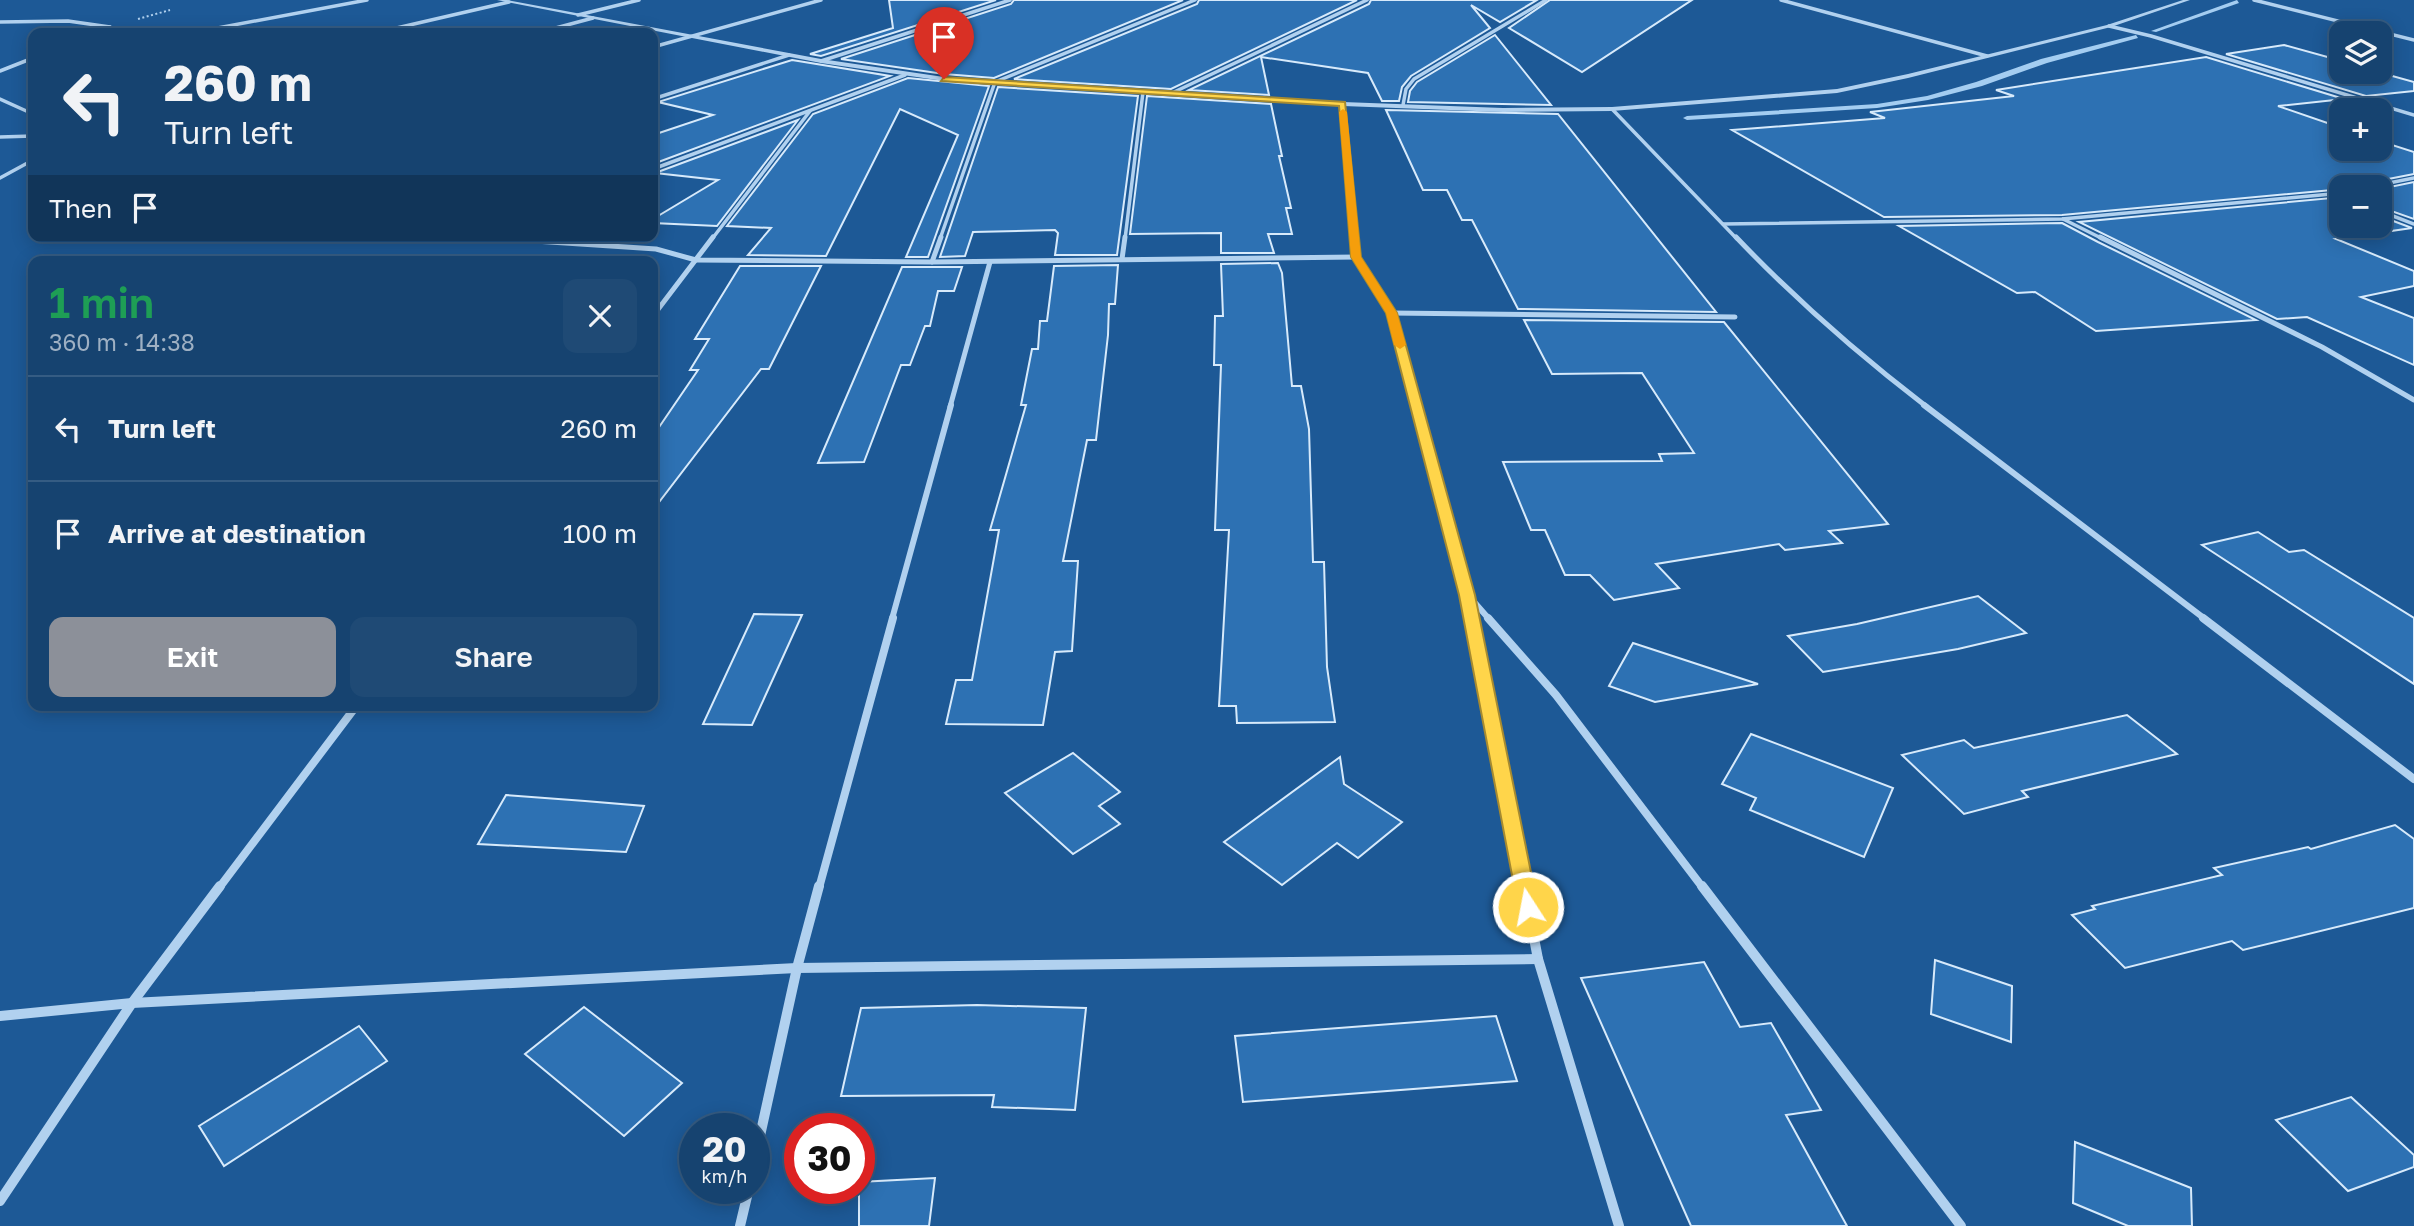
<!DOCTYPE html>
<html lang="en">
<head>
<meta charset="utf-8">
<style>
  :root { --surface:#164370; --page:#1f4a75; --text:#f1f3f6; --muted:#9eb0c3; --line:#355c83; --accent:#8c9099 }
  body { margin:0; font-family:"Golos Text",sans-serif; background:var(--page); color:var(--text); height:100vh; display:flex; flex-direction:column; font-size:26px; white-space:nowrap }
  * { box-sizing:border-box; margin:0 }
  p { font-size:23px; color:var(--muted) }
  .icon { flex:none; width:38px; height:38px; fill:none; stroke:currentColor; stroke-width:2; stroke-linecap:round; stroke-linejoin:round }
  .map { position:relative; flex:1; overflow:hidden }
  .side { position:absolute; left:28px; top:256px; width:630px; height:455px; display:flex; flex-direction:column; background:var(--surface); border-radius:14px; box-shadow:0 4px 18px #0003,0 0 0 2px var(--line) }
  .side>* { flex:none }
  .guide { position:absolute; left:28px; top:28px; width:630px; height:214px; border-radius:14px; box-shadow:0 4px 18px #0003,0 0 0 2px var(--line); background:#164370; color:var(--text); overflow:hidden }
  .tools { position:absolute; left:2329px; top:21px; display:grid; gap:14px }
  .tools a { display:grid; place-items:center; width:63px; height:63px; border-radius:14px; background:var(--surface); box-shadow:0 4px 18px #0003,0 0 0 2px var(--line); font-size:35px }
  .speed { position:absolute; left:679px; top:1113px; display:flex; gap:14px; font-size:35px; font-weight:700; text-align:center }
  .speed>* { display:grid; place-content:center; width:91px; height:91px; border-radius:50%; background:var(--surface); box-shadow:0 4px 18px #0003,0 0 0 2px var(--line); line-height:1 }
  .speed small { font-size:18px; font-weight:400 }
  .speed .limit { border:10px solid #d22; background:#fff; color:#111 }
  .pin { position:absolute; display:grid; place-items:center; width:60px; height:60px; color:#fff; margin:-72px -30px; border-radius:50% 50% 50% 0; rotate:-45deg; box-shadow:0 0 7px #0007 }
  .pin .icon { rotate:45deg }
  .me { position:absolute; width:77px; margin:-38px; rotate:349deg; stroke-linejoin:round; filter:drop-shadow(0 0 5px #0008) }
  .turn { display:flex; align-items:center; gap:24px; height:147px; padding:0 21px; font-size:32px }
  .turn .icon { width:91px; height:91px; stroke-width:2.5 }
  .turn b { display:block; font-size:49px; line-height:60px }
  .then { display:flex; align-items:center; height:66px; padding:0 21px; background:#0003; gap:14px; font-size:26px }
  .round { display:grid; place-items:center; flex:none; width:74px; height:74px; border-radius:14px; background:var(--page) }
  .overview { display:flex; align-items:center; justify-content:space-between; height:119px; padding:0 21px }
  h1 { font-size:42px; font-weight:600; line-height:52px; color:#1e9e55 }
  .action { display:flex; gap:14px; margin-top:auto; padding:14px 21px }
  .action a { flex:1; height:80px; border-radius:14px; background:var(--accent); color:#fff; font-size:28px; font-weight:600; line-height:80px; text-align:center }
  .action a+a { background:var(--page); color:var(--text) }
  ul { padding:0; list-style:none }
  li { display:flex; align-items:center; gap:21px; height:105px; padding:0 21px; border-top:2px solid var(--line) }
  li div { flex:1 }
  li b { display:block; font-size:26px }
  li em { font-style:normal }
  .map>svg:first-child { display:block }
</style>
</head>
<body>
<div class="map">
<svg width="2414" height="1226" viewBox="0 0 2414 1226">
  <rect width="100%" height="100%" fill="#1d5996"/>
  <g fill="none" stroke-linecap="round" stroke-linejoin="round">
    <g fill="#a4cdf1" fill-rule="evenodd">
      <path d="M2237 0 2239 3 2156 32 2151 31Z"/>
      <path d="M2136 35 2138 38 2047 63 1982 86 1928 100 1877 108 1687 120 1683 118 1687 116 1877 104 1927 96 1976 82 2041 59Z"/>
    </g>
  </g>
  <g fill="#2d71b3" stroke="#d7eafb" stroke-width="2">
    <path d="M889 0H996L821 56 810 54 893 28Z"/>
    <path d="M1014 0H1183L994 78 944 74 841 59 1011 4Z"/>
    <path d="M1199 0H1357L1171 89 1014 79 1197 4Z"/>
    <path d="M1371 0H1537L1500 22 1471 5 1490 28 1411 76 1402 87 1399 101H1382L1368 73 1261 57 1269 95 1189 90 1369 4Z"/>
    <path d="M1550 0H1692L1582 72 1509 28Z"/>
    <path d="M1495 35 1551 105 1408 102 1410 91 1417 82Z"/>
    <path d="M2284 45 2342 61V72H2378L2414 82V91L2366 96 2226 54Z"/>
    <path d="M2206 57 2344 99 2278 106 2342 128V149H2380V141L2414 152V174L2368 183 2365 187 2062 215 1884 217 1732 130 1885 118 1870 112 2014 96 1996 90Z"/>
    <path d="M792 60 890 76 653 164V135L713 115 658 102Z"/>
    <path d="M908 78 989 86 928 257H906L958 135 900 109 826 256 748 255 771 228 727 226 813 114Z"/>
    <path d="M998 87 1138 96 1117 255H1055L1058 233 1055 230 973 232 965 256 940 257Z"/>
    <path d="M1147 96 1271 104 1282 156H1279L1291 208H1286L1292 234H1268L1274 253H1221V233L1130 234Z"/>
    <path d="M1386 110 1558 114 1716 312 1518 309 1472 220H1462L1447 190H1423Z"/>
    <path d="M798 120 717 226 653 223V219L718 180 655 173Z"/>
    <path d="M2414 182V219L2380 207V189Z"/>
    <path d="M2342 197V226H2380V216L2412 228 2336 239 2414 271V286L2361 297 2414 318V365L2307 317 2277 319 2079 222Z"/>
    <path d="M2062 223 2098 242 2256 320 2096 331 2035 292 2017 293 1899 226Z"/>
    <path d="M1278 263 1282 273 1292 386H1301L1309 429 1313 562H1324L1327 667 1335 722 1237 723 1236 706H1219L1229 530H1215L1221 365H1214L1215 316H1223L1221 264Z"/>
    <path d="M1118 265 1115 304H1109L1108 335 1096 440H1087L1063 561H1078L1072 651 1055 652 1043 725 946 724 956 680H972L999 530H990L1026 405H1021L1032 349H1038L1040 321H1047L1054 266Z"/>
    <path d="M740 266H821L769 369H761L653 510V436L698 370H690L709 339H695Z"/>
    <path d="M902 267H962L954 291H938L930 326H925L910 365H901L864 462 818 463Z"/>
    <path d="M1524 320 1724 322 1888 524 1829 531 1842 543 1785 550 1779 544 1656 564 1679 588 1614 600 1590 575H1565L1545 530H1531L1503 462 1662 461 1659 454 1694 453 1642 373 1552 374Z"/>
    <path d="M2258 532 2289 552 2304 550 2414 618V684L2202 545Z"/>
    <path d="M1978 596 2026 633 1958 649 1823 672 1788 636 1857 624Z"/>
    <path d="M754 614 802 615 752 725 703 724Z"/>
    <path d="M1633 643 1758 684 1655 702 1609 686Z"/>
    <path d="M2127 715 2177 754 2022 791 2028 797 1964 814 1902 755 1964 740 1974 748Z"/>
    <path d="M1751 734 1893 788 1864 857 1750 810 1756 798 1722 784Z"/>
    <path d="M1073 753 1120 792 1099 806 1120 824 1073 854 1005 793Z"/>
    <path d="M1340 757 1344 784 1402 822 1358 858 1337 843 1282 885 1224 842Z"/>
    <path d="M506 795 585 801 644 806 626 852 478 844Z"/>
    <path d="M2395 825 2414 839V908L2243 950 2232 941 2125 968 2072 915 2095 909 2092 906 2222 875 2214 868 2308 847 2311 849Z"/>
    <path d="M1935 960 2012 986 2011 1042 1931 1014Z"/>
    <path d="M1704 962 1740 1027 1771 1023 1821 1110 1786 1115 1847 1226H1691L1581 978Z"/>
    <path d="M977 1005 1086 1008 1075 1110 992 1107 994 1095 841 1096 861 1008Z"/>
    <path d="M584 1007 682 1083 624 1136 525 1054Z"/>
    <path d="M1496 1016 1517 1081 1243 1102 1235 1036Z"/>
    <path d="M359 1026 387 1061 224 1166 199 1126Z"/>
    <path d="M2351 1097 2414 1155V1167L2348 1191 2276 1120Z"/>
    <path d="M2075 1142 2191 1188 2192 1226H2128L2073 1203Z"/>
    <path d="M935 1178 929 1226H859V1182Z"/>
  </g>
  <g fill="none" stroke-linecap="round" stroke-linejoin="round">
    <path stroke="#b1d1ef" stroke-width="2" stroke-dasharray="2 2.5" stroke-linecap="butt" d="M138 19 170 10"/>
    <g stroke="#b1d1ef" stroke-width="3.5">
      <path d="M1781 0 1987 56"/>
      <path d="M2254 0 2414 40"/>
      <path d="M578 15 639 0"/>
      <path d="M0 22 68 21 110 27"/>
      <path d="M2109 26 2151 36 2414 115"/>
      <path d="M94 33 110 27"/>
      <path d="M191 33 367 0"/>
      <path d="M375 33 509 2"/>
      <path d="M537 33 593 18"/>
      <path d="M653 47 821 0"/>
      <path d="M821 61 1010 0"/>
      <path d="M0 71 33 58"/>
      <path d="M1170 94 1367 0"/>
      <path d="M0 99 33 114"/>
      <path d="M653 99 789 55"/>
      <path d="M1343 104 1354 239"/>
      <path d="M1403 105 1406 89 1414 79 1546 0"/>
      <path d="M1612 109 1737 239"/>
      <path d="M0 137 33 136"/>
      <path d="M653 169 905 75"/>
      <path d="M0 178 33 160"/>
      <path d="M2369 187 2414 178"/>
      <path d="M2380 211 2414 224"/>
      <path d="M2063 219 2103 239"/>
      <path d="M1723 224 2062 219 2342 193"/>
      <path d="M457 236 502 239"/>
      <path d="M712 239 810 111"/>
      <path d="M940 239 995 82 1195 0"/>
      <path d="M1125 239 1143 92"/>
    </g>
    <g stroke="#b1d1ef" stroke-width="5">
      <path d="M475 237 656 249 696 260 932 262 1356 257"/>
      <path d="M1354 237 1356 257 1391 313 1416 407"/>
      <path d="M1736 237C1795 299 1859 355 1927 407"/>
      <path d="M2100 237 2322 347 2414 400"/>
      <path d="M1122 259 1125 237"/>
      <path d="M932 262 941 237"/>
      <path d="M1391 313 1735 317"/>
      <path d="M653 316 713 237"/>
      <path d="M950 407 990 262"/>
    </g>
    <g stroke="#b1d1ef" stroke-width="6">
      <path d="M1416 405 1472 619"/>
      <path d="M1924 405 2205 619"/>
      <path d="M1468 595 1489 619"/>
      <path d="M892 619 951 405"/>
    </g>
    <g stroke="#b1d1ef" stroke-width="8">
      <path d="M1471 618 1524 888"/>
      <path d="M1488 618 1556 695 1703 888"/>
      <path d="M2203 618 2414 779"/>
      <path d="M219 888 357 705"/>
      <path d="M819 888 893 618"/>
    </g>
    <g stroke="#b1d1ef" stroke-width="10">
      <path d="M1524 886 1538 959 1619 1226"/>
      <path d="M1702 886 1961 1226"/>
      <path d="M0 1016 132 1003 797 968 1538 959"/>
      <path d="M754 1163 797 968 819 886"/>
      <path d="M0 1201 132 1003 220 886"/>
      <path d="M740 1226 749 1188"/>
    </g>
    <path fill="#b1d1ef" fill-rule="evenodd" d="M497 0H507L821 59 944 77 1343 102 1503 108 1612 107 1837 89 1908 74 2107 25 2183 0H2190L2111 27 1908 78 1837 93 1612 111 1503 112 1343 106 944 81 821 63Z"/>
  </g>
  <path fill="#ffd54a" stroke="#a68a30" stroke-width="2" d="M944 77 1345 102 1361 257 1397 313 1475 595 1538 907 1535 913 1528 915 1521 913 1518 907 1459 595 1386 313 1351 257 1339 106 941 81Z"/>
  <path fill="#f59e0b" d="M1343 109 1347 112 1361 257 1397 313 1406 345 1400 349 1394 345 1386 313 1351 257 1339 112Z"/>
</svg>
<div class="tools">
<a><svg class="icon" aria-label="layers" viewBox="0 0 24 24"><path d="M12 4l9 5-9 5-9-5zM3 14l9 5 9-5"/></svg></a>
<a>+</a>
<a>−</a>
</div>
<div class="speed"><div>20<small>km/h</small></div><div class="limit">30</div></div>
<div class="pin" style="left:944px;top:79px;background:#d93025"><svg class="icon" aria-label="arrive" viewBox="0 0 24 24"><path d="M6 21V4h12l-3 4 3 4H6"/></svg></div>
<svg class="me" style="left:1528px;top:907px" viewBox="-20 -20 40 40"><circle r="17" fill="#ffd54a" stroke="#fff" stroke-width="3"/><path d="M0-11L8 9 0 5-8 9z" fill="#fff"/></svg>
<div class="guide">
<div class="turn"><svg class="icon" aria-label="left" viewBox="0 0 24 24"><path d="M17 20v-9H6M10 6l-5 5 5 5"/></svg><div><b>260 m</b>Turn left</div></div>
<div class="then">Then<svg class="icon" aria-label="arrive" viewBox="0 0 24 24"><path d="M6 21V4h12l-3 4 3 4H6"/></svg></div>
</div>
<section class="side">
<div class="overview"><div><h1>1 min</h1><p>360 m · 14:38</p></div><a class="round"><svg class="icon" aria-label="close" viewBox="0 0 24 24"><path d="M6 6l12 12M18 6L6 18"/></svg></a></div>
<ul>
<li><svg class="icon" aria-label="left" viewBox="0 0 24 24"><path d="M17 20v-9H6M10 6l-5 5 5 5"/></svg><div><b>Turn left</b></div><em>260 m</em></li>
<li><svg class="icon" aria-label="arrive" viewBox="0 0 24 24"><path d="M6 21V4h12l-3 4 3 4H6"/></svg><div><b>Arrive at destination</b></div><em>100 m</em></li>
</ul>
<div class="action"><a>Exit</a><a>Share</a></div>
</section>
</div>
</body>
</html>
